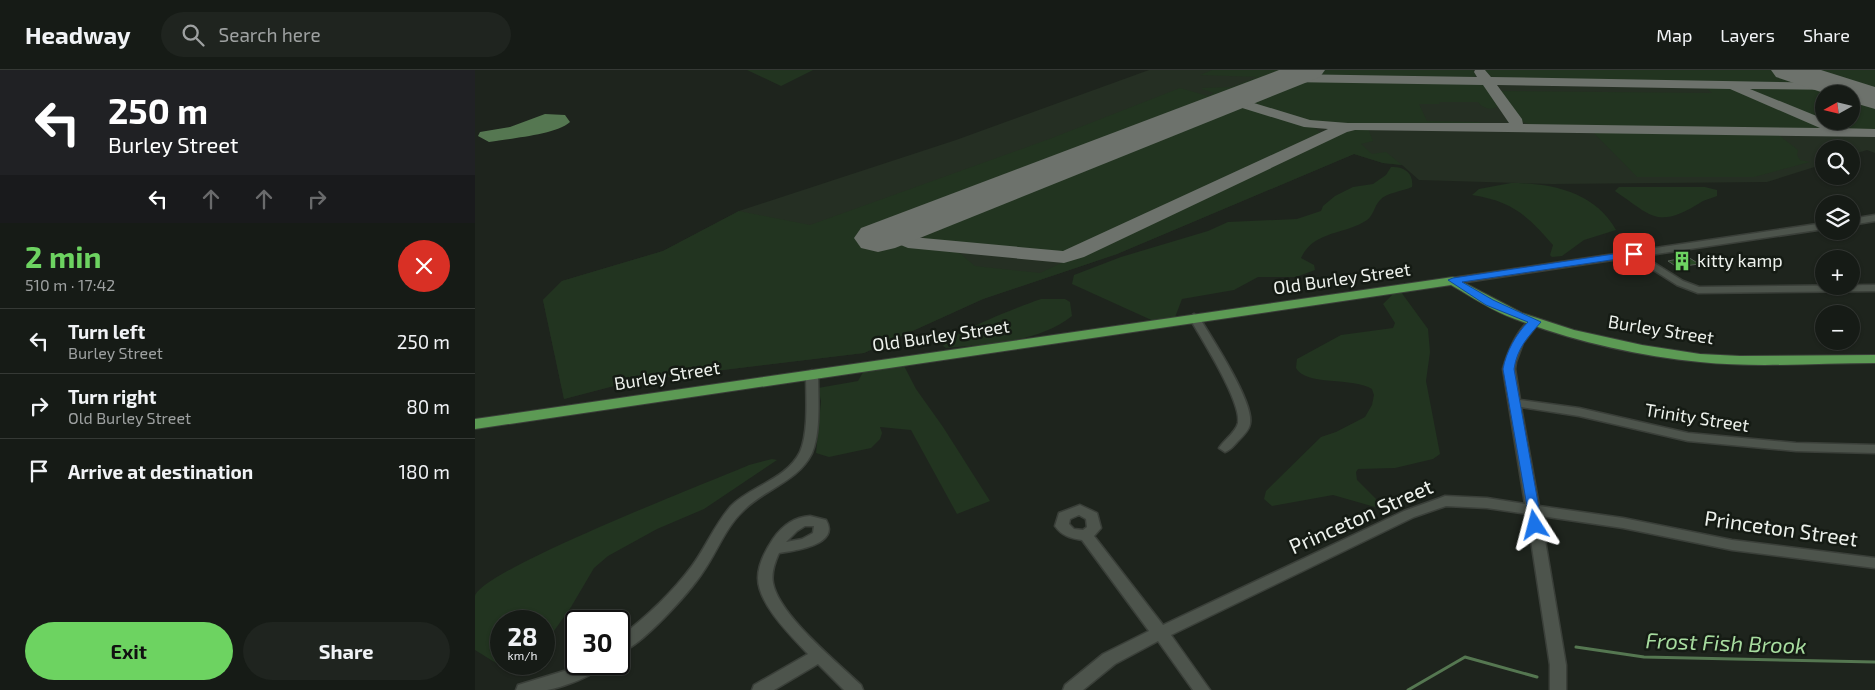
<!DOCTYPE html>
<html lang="en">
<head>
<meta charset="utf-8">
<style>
  :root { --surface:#161b16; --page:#1f241f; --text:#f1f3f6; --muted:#9ea1a1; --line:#353935; --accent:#6dd361 }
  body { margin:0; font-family:"Exo 2",sans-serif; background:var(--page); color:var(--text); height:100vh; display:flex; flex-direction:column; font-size:19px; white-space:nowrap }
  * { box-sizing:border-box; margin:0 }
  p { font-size:16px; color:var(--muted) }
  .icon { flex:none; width:28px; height:28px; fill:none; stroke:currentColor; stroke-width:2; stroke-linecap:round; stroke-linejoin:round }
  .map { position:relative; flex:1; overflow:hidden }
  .details { display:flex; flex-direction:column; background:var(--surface); width:475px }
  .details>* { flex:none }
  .top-card { background:#202124; color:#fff; overflow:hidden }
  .needle { width:32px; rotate:262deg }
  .fabs { position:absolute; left:1340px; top:15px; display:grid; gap:10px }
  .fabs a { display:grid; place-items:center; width:45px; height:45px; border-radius:50%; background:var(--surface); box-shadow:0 1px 4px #0004,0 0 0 1px var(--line); font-size:25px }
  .speed { position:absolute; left:15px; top:540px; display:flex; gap:10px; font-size:25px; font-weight:700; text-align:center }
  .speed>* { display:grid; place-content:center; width:65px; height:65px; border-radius:50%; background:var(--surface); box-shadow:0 1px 4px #0004,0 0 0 1px var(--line); line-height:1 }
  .speed small { font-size:12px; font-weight:400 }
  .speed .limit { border:2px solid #111; border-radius:8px; background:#fff; color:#111 }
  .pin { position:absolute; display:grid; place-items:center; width:42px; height:42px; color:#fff; margin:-21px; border-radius:10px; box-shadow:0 2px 8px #0006 }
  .me { position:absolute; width:55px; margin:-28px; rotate:351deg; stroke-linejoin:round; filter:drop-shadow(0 0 4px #0008) }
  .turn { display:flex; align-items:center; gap:18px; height:105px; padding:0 25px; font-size:22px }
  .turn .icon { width:65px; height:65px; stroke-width:2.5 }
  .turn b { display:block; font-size:35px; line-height:42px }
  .lanes { display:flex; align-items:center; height:48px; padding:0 25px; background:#0003; justify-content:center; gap:25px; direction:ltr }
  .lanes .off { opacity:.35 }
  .round { display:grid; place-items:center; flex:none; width:52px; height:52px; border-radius:26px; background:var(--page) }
  .summary { display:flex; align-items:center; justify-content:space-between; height:85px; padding:0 25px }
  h1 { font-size:30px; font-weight:700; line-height:38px; color:var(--accent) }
  .cta { display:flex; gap:10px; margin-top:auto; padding:10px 25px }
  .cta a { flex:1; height:58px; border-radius:30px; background:var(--accent); color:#111; font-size:20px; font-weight:700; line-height:58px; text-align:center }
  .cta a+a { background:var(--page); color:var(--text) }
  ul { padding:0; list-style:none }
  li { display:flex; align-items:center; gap:15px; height:65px; padding:0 25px; border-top:1px solid var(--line) }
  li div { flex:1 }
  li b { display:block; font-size:19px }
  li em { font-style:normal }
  header { display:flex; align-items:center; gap:30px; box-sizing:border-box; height:70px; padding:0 25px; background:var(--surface); border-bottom:1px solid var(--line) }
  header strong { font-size:24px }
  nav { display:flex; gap:28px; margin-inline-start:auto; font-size:18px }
  .search { width:350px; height:45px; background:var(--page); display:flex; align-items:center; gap:12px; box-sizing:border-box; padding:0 18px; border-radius:28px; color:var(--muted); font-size:19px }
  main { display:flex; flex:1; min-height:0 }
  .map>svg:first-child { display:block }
</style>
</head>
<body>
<header>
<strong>Headway</strong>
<div class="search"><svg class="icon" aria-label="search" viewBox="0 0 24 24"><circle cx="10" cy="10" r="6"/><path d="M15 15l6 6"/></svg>Search here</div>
<nav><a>Map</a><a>Layers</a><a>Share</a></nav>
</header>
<main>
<section class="details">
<div class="top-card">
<div class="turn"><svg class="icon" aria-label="left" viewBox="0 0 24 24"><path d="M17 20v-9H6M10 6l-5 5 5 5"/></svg><div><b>250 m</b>Burley Street</div></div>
<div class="lanes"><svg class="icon" aria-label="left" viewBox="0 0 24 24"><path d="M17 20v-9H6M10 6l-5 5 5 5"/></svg><svg class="icon off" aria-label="ahead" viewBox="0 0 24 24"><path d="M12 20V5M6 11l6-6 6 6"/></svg><svg class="icon off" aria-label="ahead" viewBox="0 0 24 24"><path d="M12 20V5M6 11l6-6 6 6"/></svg><svg class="icon off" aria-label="right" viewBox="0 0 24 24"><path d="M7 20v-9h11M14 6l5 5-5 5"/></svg></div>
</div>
<div class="summary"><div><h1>2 min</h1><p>510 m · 17:42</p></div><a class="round" style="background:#d93025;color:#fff"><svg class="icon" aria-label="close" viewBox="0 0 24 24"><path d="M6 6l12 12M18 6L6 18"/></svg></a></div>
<ul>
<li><svg class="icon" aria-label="left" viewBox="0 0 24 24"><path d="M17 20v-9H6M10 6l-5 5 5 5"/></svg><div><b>Turn left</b><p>Burley Street</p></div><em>250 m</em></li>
<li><svg class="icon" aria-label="right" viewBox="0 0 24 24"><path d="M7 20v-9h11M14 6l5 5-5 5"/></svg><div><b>Turn right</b><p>Old Burley Street</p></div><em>80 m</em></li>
<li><svg class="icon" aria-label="arrive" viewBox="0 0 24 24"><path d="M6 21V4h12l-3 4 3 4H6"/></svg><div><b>Arrive at destination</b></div><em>180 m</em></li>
</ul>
<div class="cta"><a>Exit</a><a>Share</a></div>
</section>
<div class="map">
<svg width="1400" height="620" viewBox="0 0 1400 620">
  <rect width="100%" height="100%" fill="#1e241d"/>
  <path fill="#252f23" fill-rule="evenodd" d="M674 0H1400V83L1392 80 1376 85V79H1349V94L1292 112 1077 114 944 110 927 95 908 93 879 84 642 184 508 229 389 283 158 311 89 329 68 230 87 211 188 181 264 141 481 70ZM1349 24H1376V51H1349Z"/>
  <g fill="#223420">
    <path d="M272 0H338L306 16Z"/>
    <path d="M737 0H820L394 164 413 173 481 180 500 196 565 203 872 59 893 58 898 71 886 74 897 84 911 82 927 95 908 93 879 84 642 184 508 229 389 283 158 311 89 329 68 230 87 211 188 181 264 141 335 155 577 68 705 18 733 26 739 23 727 19V18L757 17 783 7 725 5Z"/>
    <path d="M850 0H998L1002 6 992 10 837 6Z"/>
    <path d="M1009 0H1300L1330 11 1320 13 1029 10 1016 7Z"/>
    <path d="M1325 0H1400V24Z"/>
    <path d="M825 10 999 12 1009 15 1024 35C1018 42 1007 38 1003 32H964L965 34H944L952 51 1004 52 1006 54 1003 56 847 53 831 50 774 32Z"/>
    <path d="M1227 15 1256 18 1353 59 1060 56 1048 52 1024 21 1237 23Z"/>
    <path d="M1266 16 1347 17 1374 24H1349V51H1376V24L1400 32V61L1363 58 1266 18 1264 17Z"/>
    <path d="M756 37 772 38 840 58 847 64 593 183 582 184 452 170 445 164 449 159Z"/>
    <path d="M1117 61 1301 63 1323 80 1322 85 1325 90 1335 92 1279 107H1162Z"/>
    <path d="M916 97C929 96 939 103 937 117 928 121 911 123 905 130 899 136 899 145 892 150 870 165 839 160 826 188L839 195 840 200 821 207H783L759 220 707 229 699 250 683 253 597 214 599 205 646 187 733 161 753 152 822 149 846 141 848 136 860 126 878 117 898 114 911 105Z"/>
    <path d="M1036 113C1076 113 1120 122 1141 160L1109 170 1087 186 1077 187 1075 185 1078 175C1053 146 1037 131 997 125L1004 119Z"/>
    <path d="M1144 117H1230L1242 120V126C1238 128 1232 129 1228 131 1183 159 1179 148 1140 121Z"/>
    <path d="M926 222 953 259 955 282 951 311 965 384 958 389 920 398 883 399 881 402 882 410 901 429 900 437 858 425 797 436 789 429 791 421 846 367 861 362 890 347 897 335 899 325 897 319C879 307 830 316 821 298L822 289 866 265 918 258 920 253 908 234 918 224Z"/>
    <path d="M566 229H590L595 232 597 246C563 273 513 274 471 278L468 276C475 263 548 235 566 229Z"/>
    <path d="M427 292 441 319 468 357 515 431 482 444 436 360 405 357 407 363 405 369 396 378 354 387 341 383 346 331 343 318 383 311 391 297Z"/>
    <path d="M297 389 302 390 229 439 182 459 133 486 119 498 96 537 69 575V551H26V593H21L0 580V526C8 499 235 412 274 395Z"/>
  </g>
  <path fill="#557751" d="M70 44 90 45 95 52C82 64 39 68 21 71L14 72 3 66 5 62 35 57Z"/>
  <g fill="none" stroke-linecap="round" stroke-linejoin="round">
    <g stroke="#557751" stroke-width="3">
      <path d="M1101 577 1169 587 1400 592"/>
      <path d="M933 620 990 587 1062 607"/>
    </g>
    <path fill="#6d726c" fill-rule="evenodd" d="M1000 0H1010L1016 7 1364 13 1369 14 1371 17 1369 20 1275 19 1349 49V51L1361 54 1363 58 1400 59V67L880 60 872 62 609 187 589 193 433 178 416 171 414 167 423 154H435L438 158 434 165 437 167 588 181 853 59 829 57 751 33 749 30 751 27 756 26 835 50 873 53H1034L1008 15 812 12 806 8 812 4 1002 7 999 2ZM1022 15 1255 19 1345 58 1048 54 1047 49Z"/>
    <g fill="#6d726c" fill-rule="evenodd">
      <path d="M804 0H850L845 7 420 178 403 182 386 178 379 168 386 158Z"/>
      <path d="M1296 0H1346L1400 17V39L1376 32V24H1352L1301 7Z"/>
    </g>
  </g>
  <path fill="#294925" stroke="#565d55" d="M1213 187 1224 194 1202 197 1193 191Z"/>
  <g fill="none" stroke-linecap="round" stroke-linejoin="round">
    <defs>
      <g id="minor">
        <path d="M1400 145V151L1376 155V149Z"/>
        <path d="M1349 153V159L1168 186 1208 211 1224 217 1400 215V221L1223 223 1202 215 1158 187 978 214 973 211 978 208Z"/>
        <path d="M719 244 724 247C736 267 780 333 775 354 774 360 768 366 764 370 760 374 756 380 750 382L744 378C749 370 761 362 763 353 767 332 726 268 714 247Z"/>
        <path d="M1060 248 1065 251 1048 273 1041 292 1040 299 1045 330 1104 338 1213 363 1321 373 1400 375V383L1321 381 1213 371 1104 346 1046 337 1064 436 1148 448 1257 470 1400 488V498L1257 480 1148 458 1066 446 1091 595V620H1075V595L1052 444 1012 438 971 436 939 447 696 565 735 620H718L683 571 640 594 608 620H588L590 615 628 584 674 561 607 470C595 468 587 466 580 456L584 443 605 435 622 443 626 458 619 466 688 555 929 441 965 428 970 426 1012 428 1050 434 1028 299C1032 284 1044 253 1060 248ZM604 445 611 449 612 457 608 460 599 459 594 454 595 449Z"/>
        <path d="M337 300 343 303C343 326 346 362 337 383 323 412 289 419 268 441 250 458 242 482 228 502 215 522 166 577 144 583V568C170 548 197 523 217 496 231 477 240 454 256 436 276 416 312 409 325 382 334 361 331 326 331 303Z"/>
        <path d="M335 446 351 450C366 475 319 481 304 483 300 492 296 503 298 513 304 545 362 592 386 615L388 620H369L343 594 299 620H277L279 615 333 584C316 566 283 534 283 508 283 495 290 481 298 469 307 456 319 447 335 446ZM330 456H339L338 463 327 469 311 472 322 461Z"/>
        <path d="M105 594H128C123 605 85 618 72 620 62 620 51 620 41 620L43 615 89 601Z"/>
      </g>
      <path id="major" d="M978 207 1047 243 1099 260 1167 275 1225 284 1265 286 1400 285V293C1342 293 1282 298 1225 292 1163 286 1098 271 1040 249 1017 241 997 227 976 215L0 359V349Z"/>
    </defs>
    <use href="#minor" stroke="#3a3f39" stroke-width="3"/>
    <use href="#major" stroke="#3a3f39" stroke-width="2"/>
    <use href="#minor" fill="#4d544c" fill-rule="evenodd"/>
    <use href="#major" fill="#5c9a54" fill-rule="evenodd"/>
  </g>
  <path fill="#1a73e8" stroke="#114b97" d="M1159 181 1163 182V186L987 212 1018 230 1066 252C1053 267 1042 278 1039 299L1067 455 1060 460 1056 459 1028 299C1031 282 1041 264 1053 252L1011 235 973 210 978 208Z"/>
  <defs>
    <symbol id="building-bare" viewBox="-9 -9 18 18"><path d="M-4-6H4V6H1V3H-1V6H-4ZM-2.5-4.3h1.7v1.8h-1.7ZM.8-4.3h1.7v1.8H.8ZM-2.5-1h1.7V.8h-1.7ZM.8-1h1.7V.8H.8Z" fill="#6dd361" stroke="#151b14" stroke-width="2.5" paint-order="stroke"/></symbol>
  </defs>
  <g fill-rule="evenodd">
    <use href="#building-bare" x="1193" y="177" width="28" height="28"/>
  </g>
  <g text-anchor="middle" stroke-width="5" stroke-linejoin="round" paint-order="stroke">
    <g font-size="18" fill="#edf1ec" stroke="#151b14" text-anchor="start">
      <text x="1222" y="197">kitty kamp</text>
    </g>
    <g font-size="18" fill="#edf1ec" stroke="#151b14">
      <text transform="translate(867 209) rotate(-8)" y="6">Old Burley Street</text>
      <text transform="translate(1186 260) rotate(9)" y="6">Burley Street</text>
      <text transform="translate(466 266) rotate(-8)" y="6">Old Burley Street</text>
      <text transform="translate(192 306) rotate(-9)" y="6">Burley Street</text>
      <text transform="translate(1222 348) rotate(9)" y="6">Trinity Street</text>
    </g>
    <g font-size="21" fill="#edf1ec" stroke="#151b14">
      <text transform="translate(886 447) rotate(-24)" y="7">Princeton Street</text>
      <text transform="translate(1306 459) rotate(8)" y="7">Princeton Street</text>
    </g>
    <g font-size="22" font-style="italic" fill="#a7dc9f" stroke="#151b14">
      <text transform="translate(1251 573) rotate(2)" y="8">Frost Fish Brook</text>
    </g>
  </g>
</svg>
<div class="fabs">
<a><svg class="needle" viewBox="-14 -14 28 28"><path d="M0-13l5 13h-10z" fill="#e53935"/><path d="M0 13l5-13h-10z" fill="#9ea1a1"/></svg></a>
<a><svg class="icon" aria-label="search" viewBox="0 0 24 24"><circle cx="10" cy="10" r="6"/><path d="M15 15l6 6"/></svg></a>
<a><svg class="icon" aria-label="layers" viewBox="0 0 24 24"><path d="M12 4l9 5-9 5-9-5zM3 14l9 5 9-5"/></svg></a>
<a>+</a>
<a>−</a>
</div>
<div class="speed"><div>28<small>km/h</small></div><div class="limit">30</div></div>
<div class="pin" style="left:1159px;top:184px;background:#d93025"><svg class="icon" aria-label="arrive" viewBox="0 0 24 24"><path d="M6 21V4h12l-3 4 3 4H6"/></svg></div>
<svg class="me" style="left:1060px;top:455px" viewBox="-20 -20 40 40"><path d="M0-17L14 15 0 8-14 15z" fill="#1a73e8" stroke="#fff" stroke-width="4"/></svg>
</div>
</main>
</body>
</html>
